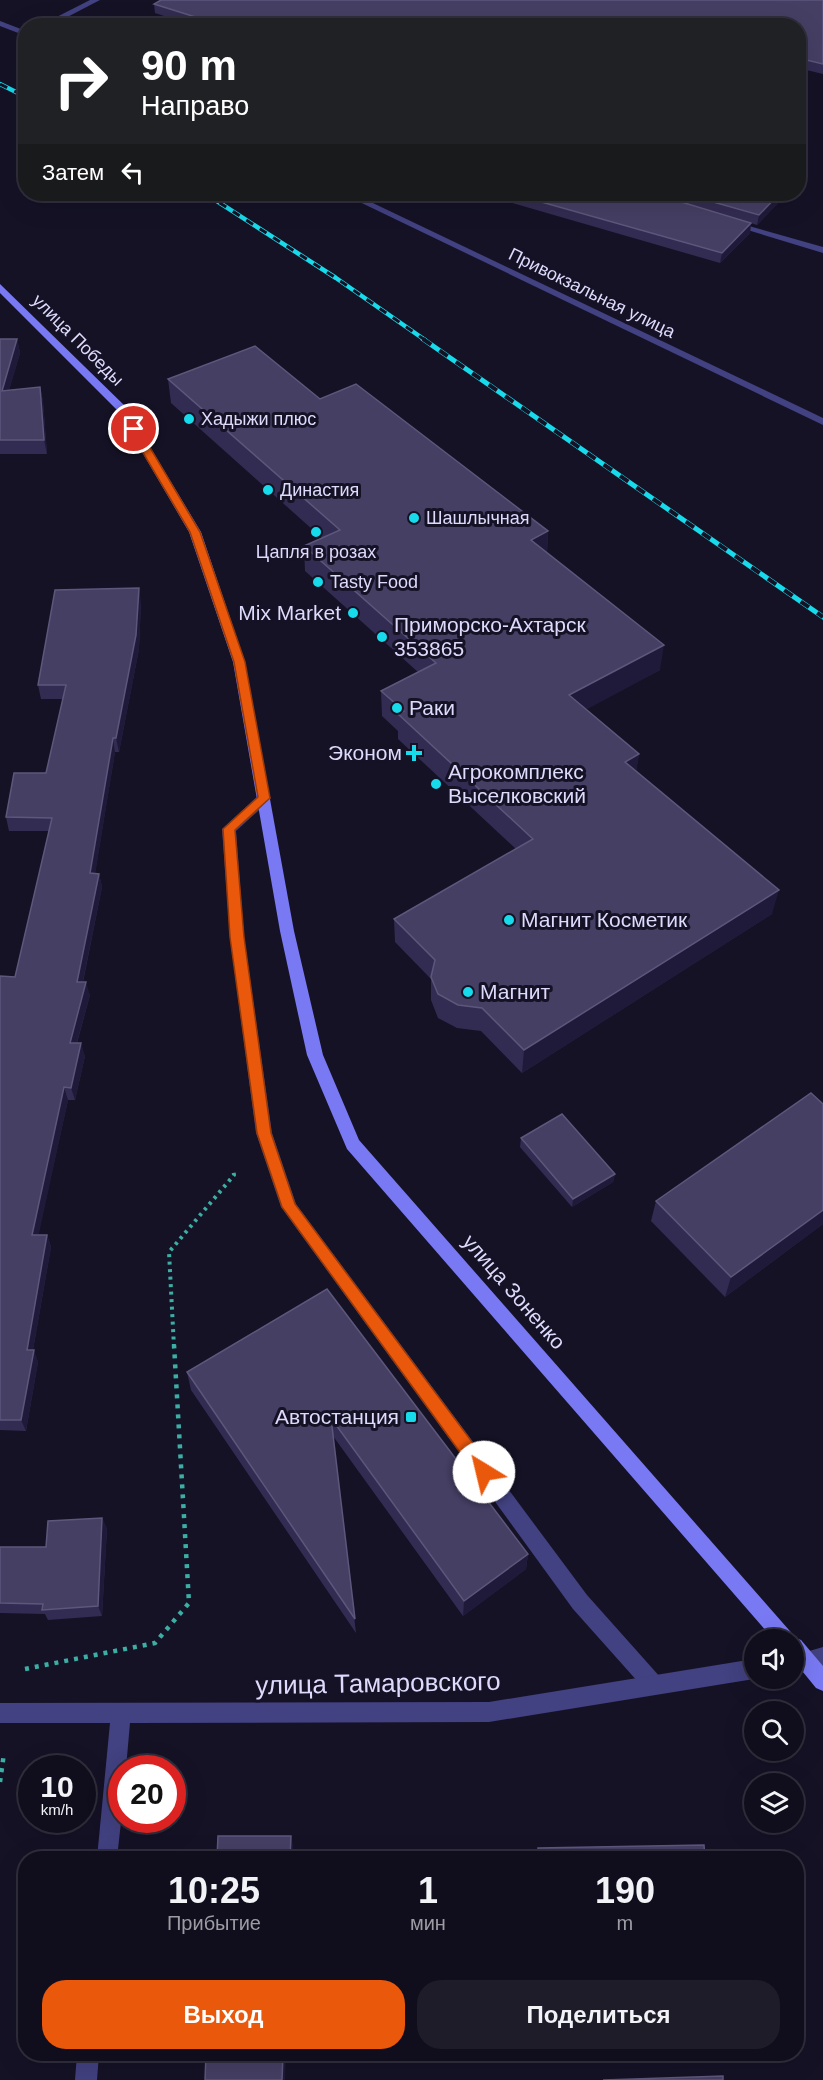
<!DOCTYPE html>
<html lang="ru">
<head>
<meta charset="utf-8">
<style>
  :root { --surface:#100e1c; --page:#1e1c29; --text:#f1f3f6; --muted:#9c9ca3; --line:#302e3b; --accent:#ea580c }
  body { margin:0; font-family:Helvetica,sans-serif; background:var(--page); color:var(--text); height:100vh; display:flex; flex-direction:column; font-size:22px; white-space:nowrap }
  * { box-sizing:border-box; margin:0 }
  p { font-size:20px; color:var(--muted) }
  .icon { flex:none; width:33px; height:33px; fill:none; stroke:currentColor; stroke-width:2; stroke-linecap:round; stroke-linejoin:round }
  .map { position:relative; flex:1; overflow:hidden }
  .panel { position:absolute; left:18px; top:1851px; width:786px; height:210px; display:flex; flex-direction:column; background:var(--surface); border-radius:24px; box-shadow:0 6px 24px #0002,0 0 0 2px var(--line) }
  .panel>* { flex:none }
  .hud { position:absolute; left:18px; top:18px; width:788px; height:183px; border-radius:24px; box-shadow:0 6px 24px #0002,0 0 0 2px var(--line); background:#202124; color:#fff; overflow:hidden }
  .tools { position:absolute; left:744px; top:1629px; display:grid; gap:12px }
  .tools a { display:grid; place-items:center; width:60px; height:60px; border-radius:50%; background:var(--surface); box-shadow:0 6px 24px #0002,0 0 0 2px var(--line); font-size:30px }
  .speed { position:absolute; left:18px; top:1755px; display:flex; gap:12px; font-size:30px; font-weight:700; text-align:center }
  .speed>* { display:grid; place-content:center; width:78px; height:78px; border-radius:50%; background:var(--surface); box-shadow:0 6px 24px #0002,0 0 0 2px var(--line); line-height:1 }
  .speed small { font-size:15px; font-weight:400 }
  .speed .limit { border:9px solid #d22; background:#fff; color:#111 }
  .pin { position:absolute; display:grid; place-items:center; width:51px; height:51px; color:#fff; margin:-26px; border:3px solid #fff; border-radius:50%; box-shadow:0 2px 6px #0007 }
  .me { position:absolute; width:66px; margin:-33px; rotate:324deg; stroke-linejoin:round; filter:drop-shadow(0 0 4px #0008) }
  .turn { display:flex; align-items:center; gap:21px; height:126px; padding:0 24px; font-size:27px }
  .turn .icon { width:78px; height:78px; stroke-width:2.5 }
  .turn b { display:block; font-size:42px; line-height:51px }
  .then { display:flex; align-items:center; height:57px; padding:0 24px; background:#0003; gap:12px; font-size:22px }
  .eta { display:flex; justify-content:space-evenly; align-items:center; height:102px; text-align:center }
  .eta b { font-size:36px; font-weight:800; line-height:42px }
  .primary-button { display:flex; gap:12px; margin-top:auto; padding:12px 24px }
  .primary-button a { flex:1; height:69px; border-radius:24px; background:var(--accent); color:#fff; font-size:24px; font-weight:800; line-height:69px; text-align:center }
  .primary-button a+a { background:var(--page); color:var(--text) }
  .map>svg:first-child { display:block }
</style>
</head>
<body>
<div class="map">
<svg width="823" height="2080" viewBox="0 0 823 2080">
  <rect width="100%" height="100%" fill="#151226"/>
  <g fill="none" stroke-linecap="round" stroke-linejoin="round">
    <path stroke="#3bafa5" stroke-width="4" stroke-dasharray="3 4.5" stroke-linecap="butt" d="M174 1347 169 1252 234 1175 233 1169"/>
    <g stroke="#3bafa5" stroke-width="4.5" stroke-dasharray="4 6" stroke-linecap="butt">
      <path d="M25 1669 155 1643 189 1603 174 1345"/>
      <path d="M0 1782 4 1753"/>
    </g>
    <g fill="#424181" fill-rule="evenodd">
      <path d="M264 793 269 795 271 798 269 801 236 831 244 937 272 1133 296 1204 587 1595 661 1678 664 1685 661 1692 654 1695 647 1692 573 1609 281 1207 256 1133 230 937 222 829 259 795Z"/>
      <path d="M823 1647V1667L806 1671 799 1668 796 1661 799 1654Z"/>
    </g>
    <g fill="#424181" fill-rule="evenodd">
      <path d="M90 0H100L50 26H39Z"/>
      <path d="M0 21 26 31V36L0 26Z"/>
      <path d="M343 194H354L823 418V425Z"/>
      <path d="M728 220 823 247V253L728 224Z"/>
      <path d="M754 1659V1679L489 1722 130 1723 126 1768H122V1813L117 1858H97L110 1723H0V1703L489 1702Z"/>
      <path d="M77 2054H99L97 2080H75Z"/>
    </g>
    <path fill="#7979f3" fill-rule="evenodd" d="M0 284 126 407 201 532 245 662 294 931 323 1055 359 1140 796 1638 801 1640 823 1666V1691L816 1688 794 1661V1640H774L347 1149 307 1055 280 931 233 662 189 532 118 411 0 293Z"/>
    <defs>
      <g id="rail-far1">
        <path d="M0 84 26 97"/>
        <path d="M206 194 336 278 425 340"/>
      </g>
      <path id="rail" d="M423 339 823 617"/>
    </defs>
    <use href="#rail-far1" stroke="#17daeb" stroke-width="4.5"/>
    <use href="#rail" stroke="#17daeb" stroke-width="5"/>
    <use href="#rail-far1" stroke="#151226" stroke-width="3" stroke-dasharray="8" stroke-linecap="butt"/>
    <use href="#rail" stroke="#151226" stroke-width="4" stroke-dasharray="10" stroke-linecap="butt"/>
  </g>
  <g fill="#332c52">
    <path d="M823 0V74L798 68V26H194L155 13 154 4Z"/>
    <path d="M488 194H787L757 225 751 223 750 233 720 263 488 196Z"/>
    <path d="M0 339H17L20 353 9 390 40 387 43 401 47 454H0Z"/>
    <path d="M168 379 320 399 548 531 547 553 660 670 586 709 639 754 636 771 772 914 522 1073 481 1031 457 1028 438 1018 431 1000V979L395 942 394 919 516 849 398 739V731L382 716 381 691 418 672 305 571 304 546 322 538 171 403Z"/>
    <path d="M141 602 139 649 119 752H115L95 873 99 874 102 887 83 982 90 995 77 1043 85 1056 75 1100H68L38 1235H47L51 1247 33 1350 38 1362 26 1431 0 1430V976L15 977 49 831H9L6 817 46 773 63 699H41L38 685Z"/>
    <path d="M823 1104V1224L725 1297 651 1221 656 1201Z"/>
    <path d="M521 1138 615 1174 613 1182 572 1207 520 1147Z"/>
    <path d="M327 1289 528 1554 526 1569 463 1616 333 1436 356 1633 191 1390 187 1372Z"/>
    <path d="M102 1518 107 1529 102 1616 48 1620 45 1614 0 1613V1547H46Z"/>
    <path d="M538 1848 705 1858H536Z"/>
  </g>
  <g fill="#1f1a39">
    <path d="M779 194H787L757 225 759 215Z"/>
    <path d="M751 223 750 233 720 263 722 253Z"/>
    <path d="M17 339 20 353 5 405 2 391Z"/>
    <path d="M40 387 43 401 47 454 44 440Z"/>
    <path d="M548 531 547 556 531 540Z"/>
    <path d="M139 588 141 602 139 649 119 752 116 738Z"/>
    <path d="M664 645 660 670 567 720 569 695Z"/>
    <path d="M113 738 115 752 93 887 90 873Z"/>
    <path d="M639 754 635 778 625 762Z"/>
    <path d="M99 874 102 887 80 995 77 982Z"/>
    <path d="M779 890 772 914 522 1073 524 1050Z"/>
    <path d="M86 982 90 995 73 1056 70 1043Z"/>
    <path d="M81 1043 85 1056 75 1100 71 1088Z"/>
    <path d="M64 1087 68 1100 36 1247 32 1235Z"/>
    <path d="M615 1174 613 1182 572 1207 573 1199Z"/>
    <path d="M823 1210V1224L725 1297 731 1277Z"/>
    <path d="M47 1235 51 1247 31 1361 27 1350Z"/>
    <path d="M34 1350 38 1362 26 1431 21 1420Z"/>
    <path d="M102 1518 107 1529 102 1616 98 1606Z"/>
    <path d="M528 1554 526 1569 463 1616 464 1601Z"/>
    <path d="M291 1836 293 1845V1858H290Z"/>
    <path d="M283 2054H286L285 2080H282Z"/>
  </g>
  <g fill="#453f64" stroke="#5d577c" stroke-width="1.5">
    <path d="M161 0H823V64L798 58V26H224L154 4Z"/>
    <path d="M513 194H655L751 223 722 253Z"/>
    <path d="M685 194H779L759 215Z"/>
    <path d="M0 339H17L2 391 40 387 44 440H0Z"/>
    <path d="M255 346 320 399 356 384 548 531 531 540 664 645 569 695 639 754 625 762 779 890 524 1050 482 1008 458 1005 438 994 431 977 435 960 394 919 533 839 398 714 404 711 381 691 436 663 304 546 340 530 168 379Z"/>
    <path d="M139 588 136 635 116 738H113L90 873 99 874 77 982H86L70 1043H81L71 1088 64 1087 32 1235H47L27 1350H34L21 1420H0V976L15 977 52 818 6 817 14 773H46L66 685H38L55 590Z"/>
    <path d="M811 1093 823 1104V1210L731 1277 656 1201Z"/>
    <path d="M562 1114 615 1174 573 1199 521 1138Z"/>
    <path d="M327 1289 528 1554 464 1601 331 1418 355 1619 187 1372Z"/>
    <path d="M102 1518 98 1606 42 1610 43 1604 0 1603V1547H46L48 1521Z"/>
    <path d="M218 1836H291L290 1858H217Z"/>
    <path d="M704 1845 705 1858H538V1848Z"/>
    <path d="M206 2054H283L282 2080H205Z"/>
    <path d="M723 2076V2080H603Z"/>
  </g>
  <path fill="#ea580c" stroke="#983908" stroke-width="1.5" d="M130 427 139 429 200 532 245 662 270 798 235 830 244 937 271 1133 295 1204 490 1466 492 1472 490 1477 484 1479 478 1477 282 1207 257 1133 230 937 223 829 258 797 234 662 190 532 129 429Z"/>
  <g fill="#17daeb" stroke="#151226" stroke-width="2">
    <circle cx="189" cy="419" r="6"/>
    <circle cx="268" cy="490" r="6"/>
    <circle cx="414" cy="518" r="6"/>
    <circle cx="316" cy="532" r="6"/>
    <circle cx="318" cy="582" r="6"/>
    <circle cx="353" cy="613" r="6"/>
    <circle cx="382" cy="637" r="6"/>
    <circle cx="397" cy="708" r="6"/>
    <path d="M411 744h6v6h6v6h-6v6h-6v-6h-6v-6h6z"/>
    <circle cx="436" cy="784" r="6"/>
    <circle cx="509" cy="920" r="6"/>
    <circle cx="468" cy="992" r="6"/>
    <rect x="405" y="1411" width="12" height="12" rx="3"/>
  </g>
  <g text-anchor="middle" stroke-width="6" stroke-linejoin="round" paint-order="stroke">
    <g font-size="18" fill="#dddafc" stroke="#151226">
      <text transform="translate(592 293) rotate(26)" y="6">Привокзальная улица</text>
      <text transform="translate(78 340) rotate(45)" y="6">улица Победы</text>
    </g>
    <g font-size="18" fill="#dddafc" stroke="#151226" text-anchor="start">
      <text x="201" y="425">Хадыжи плюс</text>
      <text x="280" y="496">Династия</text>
      <text x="426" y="524">Шашлычная</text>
      <text x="316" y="558" text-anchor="middle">Цапля в розах</text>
      <text x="330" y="588">Tasty Food</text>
    </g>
    <g font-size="21" fill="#dddafc" stroke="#151226" text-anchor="start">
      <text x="341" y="620" text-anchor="end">Mix Market</text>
      <text x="394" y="632">Приморско-Ахтарск<tspan x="394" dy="24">353865</tspan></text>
      <text x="409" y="715">Раки</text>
      <text x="402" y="760" text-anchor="end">Эконом</text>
      <text x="448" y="779">Агрокомплекс<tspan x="448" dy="24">Выселковский</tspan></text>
      <text x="521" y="927">Магнит Косметик</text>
      <text x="480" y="999">Магнит</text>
      <text x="399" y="1424" text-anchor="end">Автостанция</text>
    </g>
    <g font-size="21" fill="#dddafc" stroke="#151226">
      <text transform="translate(514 1292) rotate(49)" y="7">улица Зоненко</text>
    </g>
    <g font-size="26" fill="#dddafc" stroke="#151226">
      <text transform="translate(378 1683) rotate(-1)" y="9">улица Тамаровского</text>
    </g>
  </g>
</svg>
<div class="tools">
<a><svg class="icon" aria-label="sound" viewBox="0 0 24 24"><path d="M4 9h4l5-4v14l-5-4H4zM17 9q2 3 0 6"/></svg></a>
<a><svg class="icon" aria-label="search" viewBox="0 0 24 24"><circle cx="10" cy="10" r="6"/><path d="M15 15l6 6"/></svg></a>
<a><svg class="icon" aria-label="layers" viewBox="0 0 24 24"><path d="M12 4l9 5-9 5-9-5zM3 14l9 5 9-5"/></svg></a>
</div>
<div class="speed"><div>10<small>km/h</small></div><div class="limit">20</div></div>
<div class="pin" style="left:134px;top:429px;background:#d93025"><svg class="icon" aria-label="arrive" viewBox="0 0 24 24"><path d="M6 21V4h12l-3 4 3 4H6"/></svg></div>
<svg class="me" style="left:484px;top:1472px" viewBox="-20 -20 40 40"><circle r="19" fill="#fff"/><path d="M0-13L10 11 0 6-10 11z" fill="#ea580c"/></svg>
<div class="hud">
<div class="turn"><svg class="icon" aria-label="right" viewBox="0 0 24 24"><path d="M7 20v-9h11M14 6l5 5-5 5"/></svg><div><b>90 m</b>Направо</div></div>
<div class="then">Затем<svg class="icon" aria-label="left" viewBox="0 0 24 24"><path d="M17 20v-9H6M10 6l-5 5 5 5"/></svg></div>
</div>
<section class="panel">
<div class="eta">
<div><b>10:25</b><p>Прибытие</p></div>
<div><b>1</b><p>мин</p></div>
<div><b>190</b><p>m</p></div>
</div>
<div class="primary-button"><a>Выход</a><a>Поделиться</a></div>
</section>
</div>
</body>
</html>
